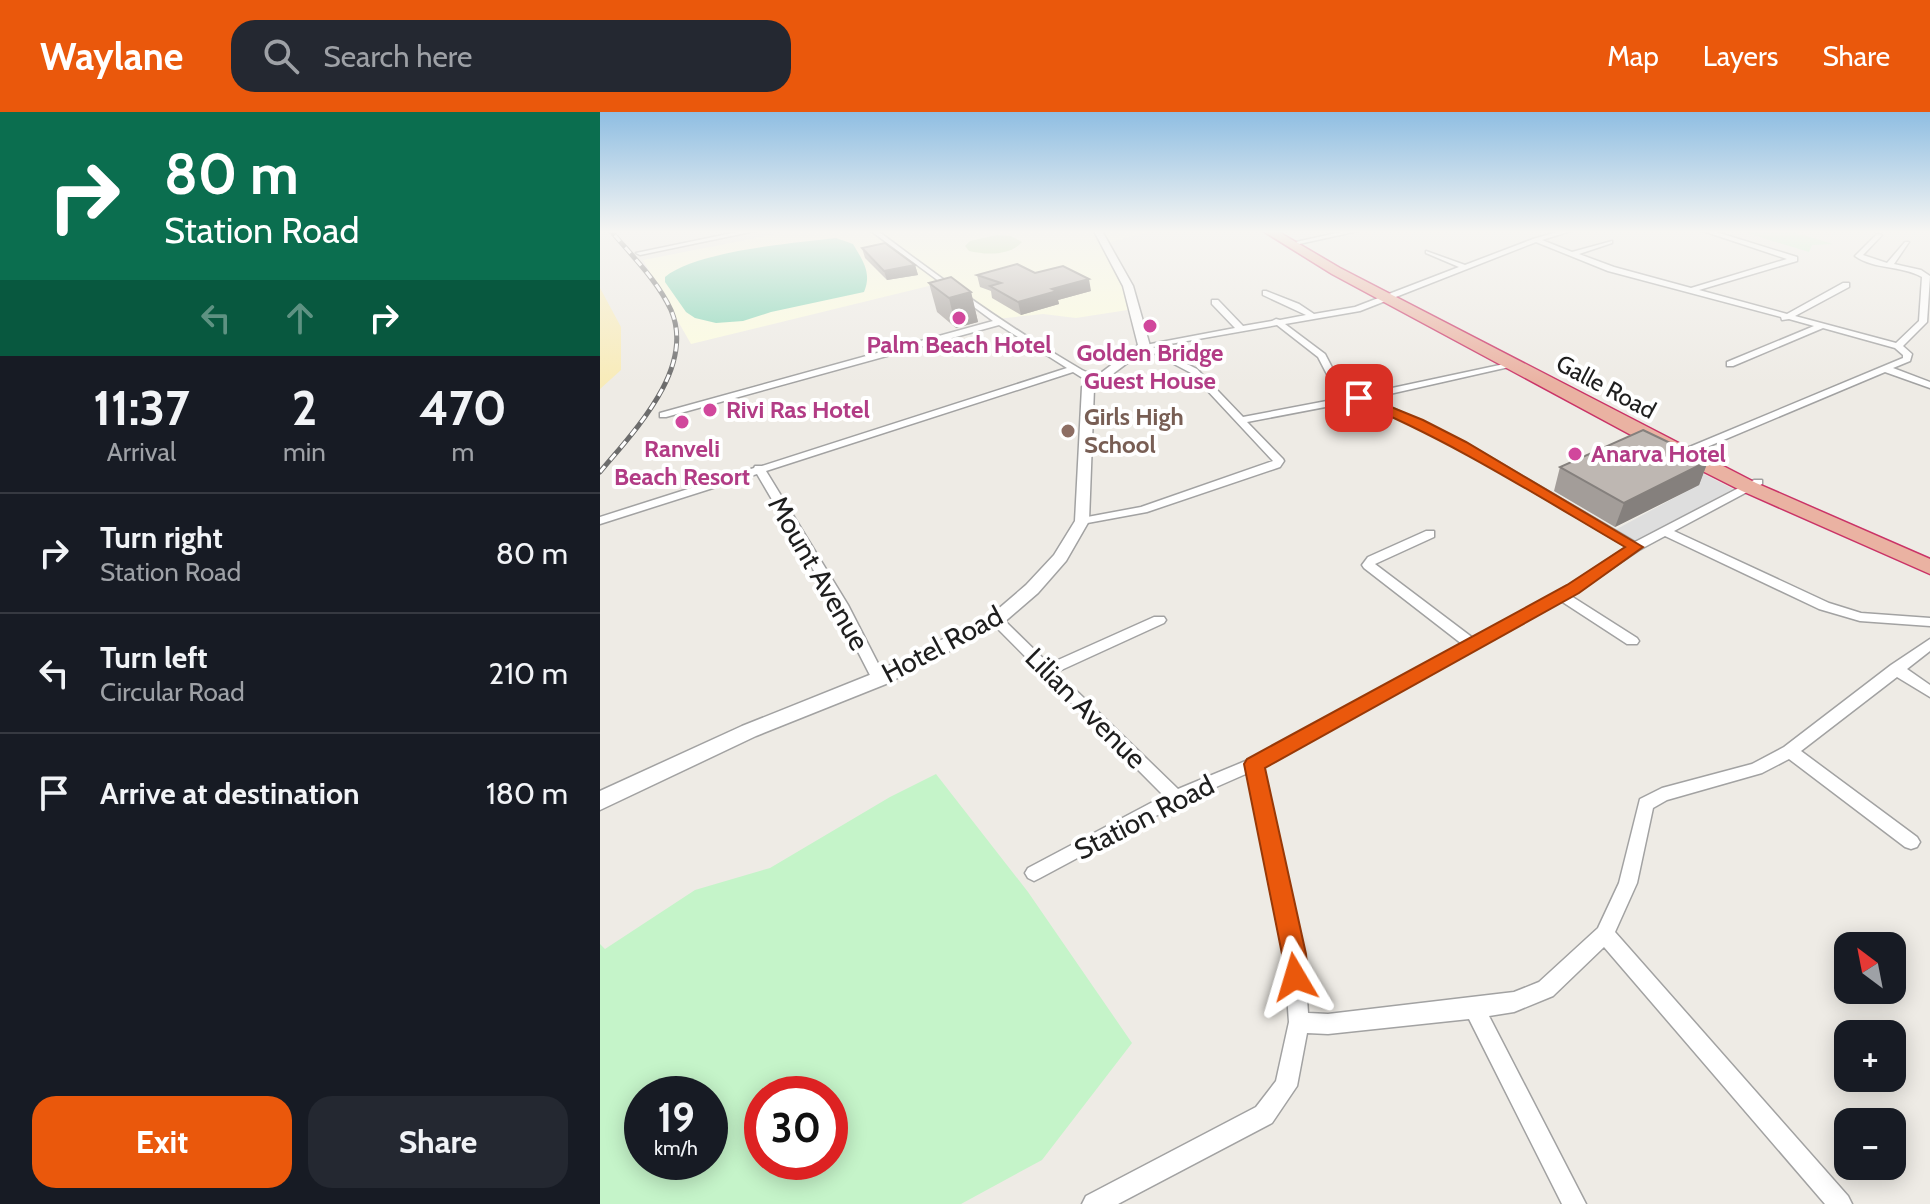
<!DOCTYPE html>
<html lang="en">
<head>
<meta charset="utf-8">
<style>
  :root { --surface:#171b24; --page:#242831; --text:#f1f3f6; --muted:#9ea1a6; --line:#363941; --accent:#ea580c }
  body { margin:0; font-family:Cabin,sans-serif; background:var(--page); color:var(--text); height:100vh; display:flex; flex-direction:column; font-size:30px; white-space:nowrap }
  * { box-sizing:border-box; margin:0 }
  p { font-size:26px; color:var(--muted) }
  .icon { flex:none; width:44px; height:44px; fill:none; stroke:currentColor; stroke-width:2; stroke-linecap:round; stroke-linejoin:round }
  .map { position:relative; flex:1; overflow:hidden }
  .sheet { display:flex; flex-direction:column; background:var(--surface); width:600px }
  .sheet>* { flex:none }
  .hud { background:#0b6e4f; color:#fff; overflow:hidden }
  .needle { width:52px; rotate:328deg }
  .tools { position:absolute; left:1234px; top:820px; display:grid; gap:16px }
  .tools a { display:grid; place-items:center; width:72px; height:72px; border-radius:16px; background:var(--surface); box-shadow:0 4px 20px #0003; font-size:40px }
  .speed { position:absolute; left:24px; top:964px; display:flex; gap:16px; font-size:40px; font-weight:700; text-align:center }
  .speed>* { display:grid; place-content:center; width:104px; height:104px; border-radius:50%; background:var(--surface); box-shadow:0 4px 20px #0003; line-height:1 }
  .speed small { font-size:20px; font-weight:400 }
  .speed .limit { border:12px solid #d22; background:#fff; color:#111 }
  .pin { position:absolute; display:grid; place-items:center; width:68px; height:68px; color:#fff; margin:-34px; border-radius:16px; box-shadow:0 4px 12px #0006 }
  .me { position:absolute; width:88px; margin:-44px; rotate:353deg; stroke-linejoin:round; filter:drop-shadow(0 0 6px #0008) }
  .turn { display:flex; align-items:center; gap:28px; height:168px; padding:0 32px; font-size:36px }
  .turn .icon { width:104px; height:104px; stroke-width:2.5 }
  .turn b { display:block; font-size:56px; line-height:68px }
  .lanes { display:flex; align-items:center; height:76px; padding:0 32px; background:#0003; justify-content:center; gap:40px; direction:ltr }
  .lanes .off { opacity:.35 }
  .eta { display:flex; justify-content:space-evenly; align-items:center; height:136px; text-align:center }
  .eta b { font-size:48px; font-weight:700; line-height:56px }
  .action { display:flex; gap:16px; margin-top:auto; padding:16px 32px }
  .action a { flex:1; height:92px; border-radius:24px; background:var(--accent); color:#fff; font-size:32px; font-weight:700; line-height:92px; text-align:center }
  .action a+a { background:var(--page); color:var(--text) }
  ul { padding:0; list-style:none }
  li { display:flex; align-items:center; gap:24px; height:120px; padding:0 32px; border-top:2px solid var(--line) }
  li div { flex:1 }
  li b { display:block; font-size:30px }
  li em { font-style:normal }
  header { display:flex; align-items:center; gap:48px; box-sizing:border-box; height:112px; padding:0 40px; background:var(--accent); color:#fff }
  header strong { font-size:38px }
  nav { display:flex; gap:44px; margin-inline-start:auto; font-size:28px }
  .search { width:560px; height:72px; background:var(--page); display:flex; align-items:center; gap:20px; box-sizing:border-box; padding:0 28px; border-radius:24px; color:var(--muted); font-size:30px }
  main { display:flex; flex:1; min-height:0 }
  .map>svg:first-child { display:block }
</style>
</head>
<body>
<header>
<strong>Waylane</strong>
<div class="search"><svg class="icon" aria-label="search" viewBox="0 0 24 24"><circle cx="10" cy="10" r="6"/><path d="M15 15l6 6"/></svg>Search here</div>
<nav><a>Map</a><a>Layers</a><a>Share</a></nav>
</header>
<main>
<section class="sheet">
<div class="hud">
<div class="turn"><svg class="icon" aria-label="right" viewBox="0 0 24 24"><path d="M7 20v-9h11M14 6l5 5-5 5"/></svg><div><b>80 m</b>Station Road</div></div>
<div class="lanes"><svg class="icon off" aria-label="left" viewBox="0 0 24 24"><path d="M17 20v-9H6M10 6l-5 5 5 5"/></svg><svg class="icon off" aria-label="ahead" viewBox="0 0 24 24"><path d="M12 20V5M6 11l6-6 6 6"/></svg><svg class="icon" aria-label="right" viewBox="0 0 24 24"><path d="M7 20v-9h11M14 6l5 5-5 5"/></svg></div>
</div>
<div class="eta">
<div><b>11:37</b><p>Arrival</p></div>
<div><b>2</b><p>min</p></div>
<div><b>470</b><p>m</p></div>
</div>
<ul>
<li><svg class="icon" aria-label="right" viewBox="0 0 24 24"><path d="M7 20v-9h11M14 6l5 5-5 5"/></svg><div><b>Turn right</b><p>Station Road</p></div><em>80 m</em></li>
<li><svg class="icon" aria-label="left" viewBox="0 0 24 24"><path d="M17 20v-9H6M10 6l-5 5 5 5"/></svg><div><b>Turn left</b><p>Circular Road</p></div><em>210 m</em></li>
<li><svg class="icon" aria-label="arrive" viewBox="0 0 24 24"><path d="M6 21V4h12l-3 4 3 4H6"/></svg><div><b>Arrive at destination</b></div><em>180 m</em></li>
</ul>
<div class="action"><a>Exit</a><a>Share</a></div>
</section>
<div class="map">
<svg width="1330" height="1092" viewBox="0 0 1330 1092">
  <rect width="100%" height="100%" fill="#eeebe5"/>
  <path fill="#fcfcdf" d="M192 119H551L504 132 534 197 476 206 443 202 396 207 341 171 91 232 43 148Z"/>
  <path fill="#c9e4af" d="M397 123 411 124 422 130C410 144 386 143 369 139L365 134 370 129Z"/>
  <path fill="#f8ebb8" d="M0 176 21 215V258L0 277Z"/>
  <g fill="#c5f4c9" fill-rule="evenodd">
    <path d="M1140 119H1190L1233 132 1212 133 1209 140Z"/>
    <path d="M336 662 428 780 532 931 442 1048 361 1092H0V832L5 837 95 778 170 756 290 685ZM42 982H110V1050H42ZM162 982H230V1050H162Z"/>
  </g>
  <path fill="#89d6b8" d="M236 126 253 132C263 149 272 161 264 180L171 200 143 209 116 211 95 206 86 200 65 170V165C96 139 194 131 236 126Z"/>
  <path fill="#dedede" d="M1053 336 1133 377 1036 431 1014 421 1015 418 1098 373Z"/>
  <g fill="none" stroke-linecap="round" stroke-linejoin="round">
    <defs>
      <g id="minor">
        <path d="M142 119H155L40 143 36 141Z"/>
        <path d="M271 119H278C344 169 411 217 482 258 489 262 498 262 505 266L500 269 481 265 473 260 166 359 248 493 286 567 279 572 272 567 234 493 157 362 0 412V405L154 356 155 354H162L467 256 399 213 66 305H60V301L393 209Z"/>
        <path d="M745 119H758L699 132 696 130Z"/>
        <path d="M960 119H971L942 128 972 140 1012 129V131L979 142 1014 155 1091 176 1187 147 1103 119H1113L1197 145V149L1099 178 1187 202 1243 171H1249V175L1195 204 1296 231 1319 209 1322 165C1301 153 1275 158 1255 144L1277 122 1282 123 1263 143 1287 151 1305 130H1309L1294 152 1321 158 1330 164 1327 210 1303 234 1312 242 1310 249 1293 256 1330 270V276L1285 260 1095 340H1087V336L1303 246V243L1295 236 1223 216 1133 254H1127V250L1214 214 1189 207 1182 208 1181 205 1008 159 936 130 760 199 685 212 725 242 738 267 745 273 764 282 909 251V255L772 286 866 331 1035 430 1154 368H1162V372L1074 419 1229 491 1261 501 1330 506V514L1260 509 1219 497 1065 424 1039 438 971 484 1037 526 1039 529 1037 532H1027L961 489 663 655 704 842 708 901 728 902 914 880 939 870 998 816 1019 771 1040 687 1062 676 1152 652 1184 635 1291 553 1330 527V539L1307 557 1330 573V585L1297 565 1201 639 1317 725 1320 730 1317 735 1311 737 1305 735 1189 647 1162 661 1067 688 1053 696 1037 771 1015 820 1248 1084 1252 1092H1225L1004 835 953 884 914 900 889 904 986 1092H962L869 907 728 922 707 921 697 974 672 1011 518 1092H482L486 1084 656 995 676 969 689 910 684 842 648 661 582 690 440 766 434 769 428 766 425 761 428 756 564 684 389 508 396 504 401 505 449 552 554 505H564L566 508 564 511 457 560 578 677 648 648 862 532 764 456 762 453 768 445 826 419H834V425L775 452 873 526 968 474 1027 435 858 335 762 288 647 310 683 347 684 349 680 355 547 400 482 412 476 409 482 406 541 395 673 349 591 261 540 234 635 216 612 192V188H618L643 214 672 209 676 207 680 208 706 203 663 183V179H666L699 192 714 202 755 195 859 155 826 141V139L865 153 933 127ZM677 213 718 245 731 270 753 284 643 305 597 257 553 235Z"/>
      </g>
      <path id="tertiary" d="M494 119H502L533 174 550 234 494 276 489 409 466 449 438 481 402 512 286 572 156 624 0 698V679L142 614 272 562 390 504 426 473 454 443 475 409 482 275 538 233 523 174Z"/>
      <path id="trunk" d="M663 119H677L740 156 1156 371 1330 447V462L1142 379 1033 324 732 162Z"/>
    </defs>
    <use href="#minor" stroke="#a2a2a2" stroke-width="3"/>
    <use href="#tertiary" stroke="#a2a2a2" stroke-width="3"/>
    <use href="#trunk" stroke="#ca3367" stroke-width="3"/>
    <use href="#minor" fill="#fff" fill-rule="evenodd"/>
    <use href="#tertiary" fill="#fff" fill-rule="evenodd"/>
    <use href="#trunk" fill="#eab2a2" fill-rule="evenodd"/>
    <defs>
      <path id="rail" d="M0 360C34 319 96 256 71 198 57 168 32 144 11 119"/>
    </defs>
    <use href="#rail" stroke="#6c6c6c" stroke-width="5"/>
    <use href="#rail" stroke="#fff" stroke-width="3" stroke-dasharray="8" stroke-linecap="butt"/>
  </g>
  <g fill="#a39d99">
    <path d="M262 136 315 153 318 163 287 168 265 146Z"/>
    <path d="M435 161 491 179 458 188 459 192 421 203 392 186 391 179 380 175 377 163Z"/>
    <path d="M329 171 371 180 378 210 356 216 337 200Z"/>
    <path d="M1108 349 1099 373 1015 415 954 379 960 355Z"/>
  </g>
  <g fill="#85807d">
    <path d="M315 153 318 163 287 168 284 159Z"/>
    <path d="M489 167 491 179 458 188 459 192 421 203 418 190 452 177Z"/>
    <path d="M371 180 378 210 356 216 349 186Z"/>
    <path d="M1108 349 1099 373 1015 415 1024 391Z"/>
  </g>
  <g fill="#beb7b2" stroke="#85807d" stroke-width="2">
    <path d="M285 131 315 153 284 159 262 136Z"/>
    <path d="M417 152 435 161 463 154 489 167 452 177 457 179 418 190 390 174 401 171 377 163Z"/>
    <path d="M351 165 371 180 349 186 329 171Z"/>
    <path d="M1043 318 1108 349 1024 391 960 355Z"/>
  </g>
  <linearGradient id="sky" x2="0" y2="1"><stop stop-color="#8fbee2"/><stop offset="0.44" stop-color="#f7f6f3"/><stop offset="1" stop-color="#f7f6f3" stop-opacity="0"/></linearGradient>
  <rect width="1330" height="272" fill="url(#sky)"/>
  <path fill="#ea580c" stroke="#983908" stroke-width="2" d="M755 284H764L823 308 866 330 1043 435 979 481 665 656 706 842 708 865 704 873 695 877 686 873 682 842 644 652 647 647 967 473 1025 435C936 383 850 328 755 289Z"/>
  <g fill="#d1479c" stroke="#fff" stroke-width="3">
    <circle cx="359" cy="206" r="8"/>
    <circle cx="550" cy="214" r="8"/>
    <circle cx="110" cy="298" r="8"/>
    <circle cx="82" cy="310" r="8"/>
    <circle cx="975" cy="342" r="8"/>
  </g>
  <circle fill="#8d6e63" stroke="#fff" stroke-width="3" cx="468" cy="319" r="8"/>
  <g text-anchor="middle" stroke-width="8" stroke-linejoin="round" paint-order="stroke">
    <g font-size="24" font-weight="bold" fill="#b23c85" stroke="#fff">
      <text x="359" y="241">Palm Beach Hotel</text>
      <text x="550" y="249">Golden Bridge<tspan x="550" dy="28">Guest House</tspan></text>
      <text x="126" y="306" text-anchor="start">Rivi Ras Hotel</text>
      <text x="82" y="345">Ranveli<tspan x="82" dy="28">Beach Resort</tspan></text>
      <text x="991" y="350" text-anchor="start">Anarva Hotel</text>
    </g>
    <g font-size="24" fill="#1e1e1e" stroke="#fff">
      <text transform="translate(1006 275) rotate(28)" y="8">Galle Road</text>
    </g>
    <g font-size="24" font-weight="bold" fill="#785e54" stroke="#fff" text-anchor="start">
      <text x="484" y="313">Girls High<tspan x="484" dy="28">School</tspan></text>
    </g>
    <g font-size="28" fill="#1e1e1e" stroke="#fff">
      <text transform="translate(219 461) rotate(60)" y="10">Mount Avenue</text>
      <text transform="translate(342 532) rotate(-28)" y="10">Hotel Road</text>
      <text transform="translate(486 596) rotate(45)" y="10">Lilian Avenue</text>
      <text transform="translate(544 705) rotate(-27)" y="10">Station Road</text>
    </g>
  </g>
</svg>
<div class="tools">
<a><svg class="needle" viewBox="-14 -14 28 28"><path d="M0-13l5 13h-10z" fill="#e53935"/><path d="M0 13l5-13h-10z" fill="#9ea1a6"/></svg></a>
<a>+</a>
<a>−</a>
</div>
<div class="speed"><div>19<small>km/h</small></div><div class="limit">30</div></div>
<div class="pin" style="left:759px;top:286px;background:#d93025"><svg class="icon" aria-label="arrive" viewBox="0 0 24 24"><path d="M6 21V4h12l-3 4 3 4H6"/></svg></div>
<svg class="me" style="left:695px;top:865px" viewBox="-20 -20 40 40"><path d="M0-17L14 15 0 8-14 15z" fill="#ea580c" stroke="#fff" stroke-width="4"/></svg>
</div>
</main>
</body>
</html>
